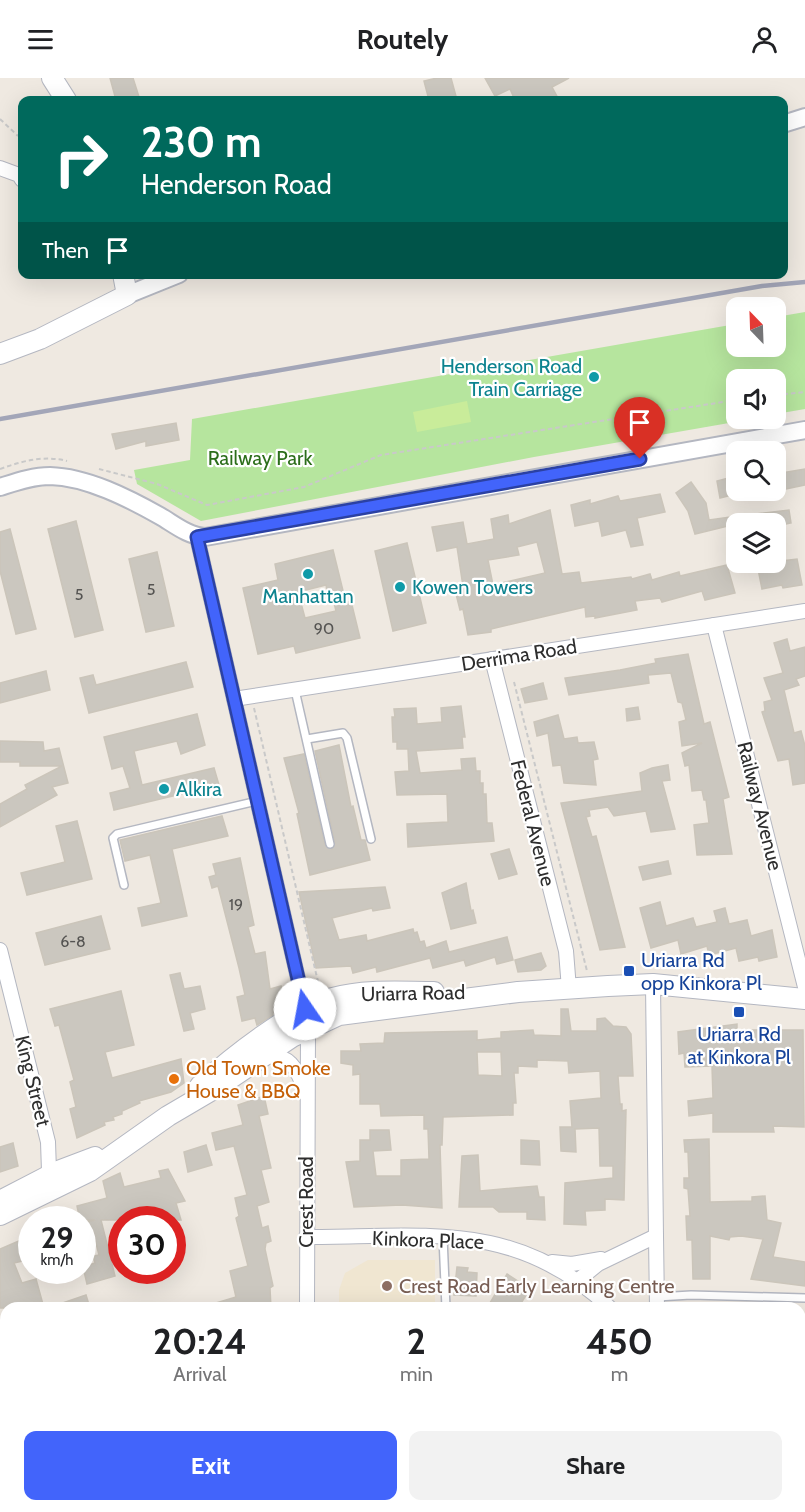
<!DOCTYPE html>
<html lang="en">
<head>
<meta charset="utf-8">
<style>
  :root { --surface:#fff; --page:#f2f2f2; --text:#202124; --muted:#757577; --accent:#4264fb }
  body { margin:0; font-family:Cabin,sans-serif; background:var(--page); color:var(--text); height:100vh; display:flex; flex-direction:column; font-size:22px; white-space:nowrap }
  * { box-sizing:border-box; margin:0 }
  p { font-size:20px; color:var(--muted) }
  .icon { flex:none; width:33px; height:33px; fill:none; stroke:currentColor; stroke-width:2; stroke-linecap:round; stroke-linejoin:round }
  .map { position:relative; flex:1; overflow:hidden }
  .panel { position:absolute; left:0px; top:1224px; width:806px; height:210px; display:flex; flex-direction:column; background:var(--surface); border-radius:18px 18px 0 0; box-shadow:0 6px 24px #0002 }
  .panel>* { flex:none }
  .hud { position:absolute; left:18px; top:18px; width:770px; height:183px; border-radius:12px; box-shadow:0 6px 24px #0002; background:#00695c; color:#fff; overflow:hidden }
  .needle { width:39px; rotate:337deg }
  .fabs { position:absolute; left:726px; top:219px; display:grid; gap:12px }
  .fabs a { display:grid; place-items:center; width:60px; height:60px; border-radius:12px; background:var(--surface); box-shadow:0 6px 24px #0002; font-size:30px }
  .speed { position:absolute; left:18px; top:1128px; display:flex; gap:12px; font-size:30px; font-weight:700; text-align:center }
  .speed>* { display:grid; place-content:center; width:78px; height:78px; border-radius:50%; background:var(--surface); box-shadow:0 6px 24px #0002; line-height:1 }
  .speed small { font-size:15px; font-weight:400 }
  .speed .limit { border:9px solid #d22; background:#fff; color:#111 }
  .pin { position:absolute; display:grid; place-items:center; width:51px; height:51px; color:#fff; margin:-62px -26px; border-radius:50% 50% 50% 0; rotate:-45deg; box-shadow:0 0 6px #0007 }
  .pin .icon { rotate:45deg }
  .me { position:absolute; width:66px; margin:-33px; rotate:348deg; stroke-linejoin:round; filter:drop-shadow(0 0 4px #0008) }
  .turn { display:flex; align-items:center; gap:21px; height:126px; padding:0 24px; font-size:27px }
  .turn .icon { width:78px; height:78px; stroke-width:2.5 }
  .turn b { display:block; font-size:42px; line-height:51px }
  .then { display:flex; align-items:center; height:57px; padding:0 24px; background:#0003; gap:12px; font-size:22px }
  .eta { display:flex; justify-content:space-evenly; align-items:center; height:102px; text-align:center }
  .eta b { font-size:36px; font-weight:700; line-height:42px }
  .button { display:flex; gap:12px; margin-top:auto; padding:12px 24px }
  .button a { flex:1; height:69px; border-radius:12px; background:var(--accent); color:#fff; font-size:24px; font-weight:700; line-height:69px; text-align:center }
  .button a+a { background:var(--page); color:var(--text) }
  header { display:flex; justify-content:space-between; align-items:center; height:78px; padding:0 24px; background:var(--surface); font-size:27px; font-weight:700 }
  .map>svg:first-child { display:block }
</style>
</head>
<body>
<header><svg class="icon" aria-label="menu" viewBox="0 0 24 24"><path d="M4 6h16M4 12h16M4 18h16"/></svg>Routely<svg class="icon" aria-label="person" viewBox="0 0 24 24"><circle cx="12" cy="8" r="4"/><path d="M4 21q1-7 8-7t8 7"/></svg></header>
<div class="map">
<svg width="805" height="1434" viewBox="0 0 805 1434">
  <rect width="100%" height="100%" fill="#efe9e1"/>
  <path fill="#f0e6d1" d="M368 1182H435V1230H339V1212L345 1195Z"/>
  <g fill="#b6e59e">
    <path d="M805 234V331L776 336V302H736V340L752 341 534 379 201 443 137 406 134 392 190 382 192 341 736 246V268H776V239Z"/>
    <path d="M455 1428H510L506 1434H455Z"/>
  </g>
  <path fill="#c9ec9a" d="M467 323 471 344 417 354 413 334Z"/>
  <g fill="#cbc7bf" stroke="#cbc5ba" stroke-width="1.5" fill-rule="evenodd">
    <path d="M110 0H133L140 22H116Z"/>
    <path d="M437 0H451L457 22H429L424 3Z"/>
    <path d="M485 0H569L552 9 559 22H515L510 11 495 18Z"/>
    <path d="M176 345 179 362 146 368V363L116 371 112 356Z"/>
    <path d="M805 391V407L776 413V396Z"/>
    <path d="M736 398V416L720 420 717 403Z"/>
    <path d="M691 404 706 425 709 442 737 438 738 444V438L789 432 791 445 776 448V446H736L695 456 688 433 676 415Z"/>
    <path d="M660 416 665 434 637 440 643 467 631 469 626 452 602 458 599 443 575 448 571 427 590 422V426L618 418 620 423Z"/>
    <path d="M550 432 562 496 579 494 581 505 631 499 632 501 650 496 652 502 679 494 680 498 727 487 735 515 705 522 702 513 662 524 660 520 635 523 637 532 595 540V538L586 539 585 529 491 551V554L468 557 463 531 460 532 456 516 464 515 457 469 437 473 432 449 463 444 467 466 494 461 491 441 508 437 509 446ZM537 464 545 495 493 507 488 482 519 477 517 469Z"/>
    <path d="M76 443 103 552 75 559 48 451Z"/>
    <path d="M10 451 36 551 16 556 0 493V454Z"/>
    <path d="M407 465 426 545 393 553 375 473Z"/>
    <path d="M333 472 346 525 351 523 360 560 296 575 294 568 258 576 243 510 278 502 275 486ZM326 507 327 513 331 512 336 533 305 540 298 514Z"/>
    <path d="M157 474 174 548 146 554 129 481Z"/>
    <path d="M797 481 802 507 783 510 782 507 762 511 757 486Z"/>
    <path d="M787 561 790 573 805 569V598L796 601 799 607 784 612 794 655 801 653 805 668V705L793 707 789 681 778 683 762 634 765 633 764 624 772 622 764 600 783 595 774 565Z"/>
    <path d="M688 576 704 646 710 644 729 719 723 721 732 776 697 777 694 747 709 745 706 722H704L702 712 692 713 689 687 685 688 682 675 702 665 682 668 679 644 686 642 682 625 678 624 671 595 648 597 649 605 569 617 565 600 620 592 656 585 655 581Z"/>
    <path d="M186 584 193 609 89 635 80 600 93 597 96 607Z"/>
    <path d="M46 593 50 612 0 625V605Z"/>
    <path d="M543 605 547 621 525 625 521 611Z"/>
    <path d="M461 628 465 659H462L463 670 416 673 420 695 462 692 461 681 475 680 476 693H480V705H483V716H486L487 745H492L494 763 408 769 407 746 448 744 447 716 397 717 395 694 409 693 408 671H397V664H393L392 639H395L394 631 416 630 417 646 442 644 441 630Z"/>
    <path d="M638 629 640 641 627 643 626 631Z"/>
    <path d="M197 636 205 667 181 676 177 663 134 673 142 707 214 690 219 707 114 732 110 715 130 710 123 688 112 691 104 659Z"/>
    <path d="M558 637 564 661 577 659 578 665 594 664 598 681 593 682 596 707 564 705 561 687 553 688 548 655 537 658 534 644Z"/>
    <path d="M0 663 43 664 44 673 59 670 68 705 52 709 57 717 0 749V726L27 711 25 707 62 688H20V684H0Z"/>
    <path d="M339 667 351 729 353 728 361 762H365L370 782 310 797 297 736 299 735 284 680 304 676 325 767 332 771 335 765 315 673Z"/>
    <path d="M668 687 670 702 662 703 675 751 651 754 646 733 614 738 608 729 589 732 590 738 586 739 592 759 596 758 625 869 600 872 561 725 642 713 640 695 652 690Z"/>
    <path d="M222 738 228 758 172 771 187 838 142 848 138 830 161 825 150 777 125 783 120 762Z"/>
    <path d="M77 743 92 801 27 817 21 795 65 784 56 748Z"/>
    <path d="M509 771 517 796 499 801 491 776Z"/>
    <path d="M240 780 254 847 248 849 255 876 265 874 270 911 281 908 286 929 257 947 255 940 242 943 237 919 245 917 239 890 218 808 212 810 209 799 216 797 213 786Z"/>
    <path d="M668 783 671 796 643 802 639 789Z"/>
    <path d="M466 805 471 833 473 832 476 845 451 851 442 815Z"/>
    <path d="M385 809 390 830 373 833 372 830 332 840 339 862 366 857 367 863 413 851 414 855 417 854 420 864 424 863 426 870 446 863 449 874 507 859 513 882 497 886 495 879 466 888 464 882 433 890 430 880 377 894 376 889 353 895 351 888 316 890 299 814Z"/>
    <path d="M660 824 666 848 693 840 696 849 717 844 714 833 725 830 729 846 747 842 751 858 772 852 777 879 759 883 758 879 739 883 736 870 709 877 707 868 681 876 678 862 651 870 640 830Z"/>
    <path d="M101 838 110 871 45 887 36 855Z"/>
    <path d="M541 875 546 888 541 892 518 894 515 882Z"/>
    <path d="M180 895 184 911 200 908 205 931 190 935 194 951 184 953 170 897Z"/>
    <path d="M121 913 134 967 105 974 112 1000 181 981 184 1005 171 1014 139 1023 140 1025 122 1033V1036L113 1039 114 1042 104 1044 105 1047 77 1060 70 1031 76 1029 70 1004 74 1002 59 947 55 948 50 931Z"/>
    <path d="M561 931H568L571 953H597V941L605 940 613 948 626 949 631 956 633 998H618L620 1026H622V1033L626 1032 624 1122 605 1121V1132L585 1133 586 1147 564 1146 565 1105 613 1100V1088H600L599 1050 575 1051 576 1074 561 1073 560 1049H572L570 1023 601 1020 600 993 569 995 568 983 537 982V989L518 988V995H514L516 1025H513V1037L443 1039 442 1067H440L442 1130 402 1127 354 1129 346 1084 360 1083V1062H370V1052H389L391 1072 373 1073 376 1098H401V1082L429 1081 428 1051H424V1037L381 1038 380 1026H360V996L353 997V987L341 985V973H361L360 966 384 965 385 955 477 953V962L501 960V954L533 952 534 957 561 958ZM477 974H501L502 998 478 997Z"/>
    <path d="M737 946V952H803L804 1049 773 1048 774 1054H713V1035L689 1038 688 1023 713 1020 712 988 685 989 684 975 679 976 678 954Z"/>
    <path d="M264 1018 268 1036 259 1038 271 1090 261 1092 269 1124 257 1128 262 1150 268 1148 271 1163 266 1165 265 1171 273 1208 270 1210 271 1230H209V1227L236 1219 230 1193 248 1188 236 1140 239 1138 235 1120 247 1117 234 1068 216 1072 212 1055 243 1047 238 1027Z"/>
    <path d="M709 1061 710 1124 752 1123V1119L765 1118 767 1142 781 1145 773 1179 805 1184V1208L751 1201 763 1161 741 1158 730 1159 729 1162 710 1158V1201H693L692 1162H687L686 1138H690L688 1111 684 1110V1100H689L688 1074H685L684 1062Z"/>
    <path d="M521 1062 539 1063 540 1087 521 1086Z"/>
    <path d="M13 1065 18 1088 0 1094V1069Z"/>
    <path d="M206 1067 212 1087 188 1094 184 1074Z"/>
    <path d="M478 1077 480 1113 537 1108 539 1119H544L545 1142 527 1141V1134H499L493 1129H459L462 1078Z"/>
    <path d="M168 1091 185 1123 176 1125 181 1142H101L115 1198 87 1206 83 1189 95 1185 93 1178 99 1177 93 1153 82 1155V1145L95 1142H80L77 1128 107 1120 103 1103 120 1095 124 1109 161 1100 159 1093Z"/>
    <path d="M21 1162 27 1182 14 1185 22 1205 36 1201 44 1230H0V1171Z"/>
    <path d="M457 1189 468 1190 467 1194 477 1195 476 1218 454 1217Z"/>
    <path d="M507 1196 530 1211 518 1230H487Z"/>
    <path d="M86 1217 90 1230H55L54 1228Z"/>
  </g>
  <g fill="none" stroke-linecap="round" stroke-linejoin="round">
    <defs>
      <g id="service">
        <path d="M295 612 330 766"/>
        <path d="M307 661 343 655 347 660 371 761"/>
        <path d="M124 807 113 760 117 756 257 723"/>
        <path d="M443 1159 446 1230"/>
        <path d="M657 1219 691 1217 805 1220"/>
        <path d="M448 1434V1428"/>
        <path d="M514 1434 518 1428"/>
      </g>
      <g id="minor">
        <path d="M0 90 19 97 22 102"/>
        <path d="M197 459 305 931"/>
        <path d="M714 547 805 909"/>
        <path d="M492 581 566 873 569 911"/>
        <path d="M234 621 805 533"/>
        <path d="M0 872 48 1064 49 1093 42 1101"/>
        <path d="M263 980C288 972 298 992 305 1013"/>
        <path d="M656 1158 657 1230"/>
        <path d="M306 1159C425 1159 516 1141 610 1230"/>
        <path d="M552 1184 572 1186 601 1181"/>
        <path d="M576 1204 598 1186 656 1158 653 906"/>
        <path d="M307 1230 308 950"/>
        <path d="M0 1373 6 1371"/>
        <path d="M307 1428V1434"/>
        <path d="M643 1434 644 1428"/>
        <path d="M657 1434 659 1428"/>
      </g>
      <g id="tertiary">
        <path d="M783 46 805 39"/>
        <path d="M127 217 179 196"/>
        <path d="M0 409C16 404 33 398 50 398 87 399 128 420 160 438 174 446 188 458 205 459L805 352"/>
      </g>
      <g id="secondary">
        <path d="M52 0 66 22"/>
        <path d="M0 276 40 261 127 217 123 196"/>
        <path d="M200 1008C231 980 294 930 333 920 366 911 401 914 434 914"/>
        <path d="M0 1123 58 1093 95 1079"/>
        <path d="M0 1137 90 1093 168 1038 219 1008 292 959 339 937 518 914 608 908 653 906 805 921"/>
      </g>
    </defs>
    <use href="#service" stroke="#b4b7c1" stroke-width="10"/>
    <use href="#minor" stroke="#b4b7c1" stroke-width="16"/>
    <use href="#tertiary" stroke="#b4b7c1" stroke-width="20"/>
    <use href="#secondary" stroke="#b4b7c1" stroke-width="22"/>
    <g stroke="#c9c9c9" stroke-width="2" stroke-dasharray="4.5 3" stroke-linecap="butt">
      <path d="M0 41 18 58"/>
      <path d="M776 317 805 314"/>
      <path d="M0 391C22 383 44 377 67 383"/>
      <path d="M99 391 157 406 207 427 304 409 381 377 736 322"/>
      <path d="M514 604 587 893"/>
      <path d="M254 630 319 908"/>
    </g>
    <use href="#service" stroke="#fff" stroke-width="7"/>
    <use href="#minor" stroke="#fff" stroke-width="14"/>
    <use href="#tertiary" stroke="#fff" stroke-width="16"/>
    <use href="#secondary" stroke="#fff" stroke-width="20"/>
    <path stroke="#a3a6b8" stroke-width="4.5" d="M0 341 762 208 805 204"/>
  </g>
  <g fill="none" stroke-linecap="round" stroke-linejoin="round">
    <defs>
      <path id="route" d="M305 931 197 459 640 381"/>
    </defs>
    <use href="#route" stroke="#2b41a3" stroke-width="15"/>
    <use href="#route" stroke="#4264fb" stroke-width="10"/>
  </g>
  <g fill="#0f9aa8" stroke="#fff" stroke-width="2">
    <circle cx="594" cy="299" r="6"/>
    <circle cx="308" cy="496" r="6"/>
    <circle cx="400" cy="509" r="6"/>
    <circle cx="164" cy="711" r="6"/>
  </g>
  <g fill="#1a4fb4" stroke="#fff" stroke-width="2">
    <rect x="623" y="887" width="12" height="12" rx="3"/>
    <rect x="733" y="928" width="12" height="12" rx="3"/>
  </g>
  <circle fill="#e8710a" stroke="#fff" stroke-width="2" cx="174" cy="1001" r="6"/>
  <circle fill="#8d6e63" stroke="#fff" stroke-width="2" cx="387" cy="1208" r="6"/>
  <g text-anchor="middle" stroke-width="4.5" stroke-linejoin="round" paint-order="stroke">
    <g font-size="16" fill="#555452">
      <text x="151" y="517">5</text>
      <text x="79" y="522">5</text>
      <text x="324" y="556">90</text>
      <text x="236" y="832">19</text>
      <text x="73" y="869">6-8</text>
    </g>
    <g font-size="20" fill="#0d838f" stroke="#fff" text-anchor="start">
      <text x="582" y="295" text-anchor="end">Henderson Road<tspan x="582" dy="23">Train Carriage</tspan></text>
      <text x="412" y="516">Kowen Towers</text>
      <text x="308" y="525" text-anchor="middle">Manhattan</text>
      <text x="176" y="718">Alkira</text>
    </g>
    <g font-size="20" fill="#2c6e1b" stroke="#fff">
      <text x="260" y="387">Railway Park</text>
    </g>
    <g font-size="20" fill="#2e2e2e" stroke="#fff">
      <text transform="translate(519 577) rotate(-9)" y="7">Derrima Road</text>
      <text transform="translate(760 728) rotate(76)" y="7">Railway Avenue</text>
      <text transform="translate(533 745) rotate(76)" y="7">Federal Avenue</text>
      <text transform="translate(413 915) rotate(-1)" y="7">Uriarra Road</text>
      <text transform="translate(33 1003) rotate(76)" y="7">King Street</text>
      <text transform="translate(306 1124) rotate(-90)" y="7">Crest Road</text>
      <text transform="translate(428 1162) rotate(2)" y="7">Kinkora Place</text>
    </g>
    <g font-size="20" fill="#164399" stroke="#fff" text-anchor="start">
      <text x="641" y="889">Uriarra Rd<tspan x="641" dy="23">opp Kinkora Pl</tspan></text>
      <text x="739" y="963" text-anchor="middle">Uriarra Rd<tspan x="739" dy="23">at Kinkora Pl</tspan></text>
    </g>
    <g font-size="20" fill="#c56008" stroke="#fff" text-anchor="start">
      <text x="186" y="997">Old Town Smoke<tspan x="186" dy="23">House &amp; BBQ</tspan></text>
    </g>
    <g font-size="20" fill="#785e54" stroke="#fff" text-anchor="start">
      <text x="399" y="1215">Crest Road Early Learning Centre</text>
    </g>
  </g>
</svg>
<div class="fabs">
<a><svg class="needle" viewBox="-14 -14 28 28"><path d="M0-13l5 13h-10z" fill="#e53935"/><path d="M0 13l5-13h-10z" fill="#757577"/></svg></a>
<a><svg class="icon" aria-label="sound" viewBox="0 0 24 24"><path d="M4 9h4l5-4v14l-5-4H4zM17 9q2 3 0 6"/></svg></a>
<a><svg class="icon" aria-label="search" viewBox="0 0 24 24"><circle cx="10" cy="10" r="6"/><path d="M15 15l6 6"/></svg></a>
<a><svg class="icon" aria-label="layers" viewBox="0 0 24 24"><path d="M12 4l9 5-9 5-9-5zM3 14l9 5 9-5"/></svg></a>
</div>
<div class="speed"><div>29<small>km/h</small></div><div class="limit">30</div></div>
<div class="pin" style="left:640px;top:381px;background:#d93025"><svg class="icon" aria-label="arrive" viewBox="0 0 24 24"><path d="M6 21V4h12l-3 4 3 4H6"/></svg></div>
<svg class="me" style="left:305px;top:931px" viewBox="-20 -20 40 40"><circle r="19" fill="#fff"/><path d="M0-13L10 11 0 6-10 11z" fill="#4264fb"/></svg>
<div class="hud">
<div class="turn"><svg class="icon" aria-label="right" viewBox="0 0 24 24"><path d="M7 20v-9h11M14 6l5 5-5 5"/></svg><div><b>230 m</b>Henderson Road</div></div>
<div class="then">Then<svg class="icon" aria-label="arrive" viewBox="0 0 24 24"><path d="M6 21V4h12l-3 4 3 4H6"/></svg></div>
</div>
<section class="panel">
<div class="eta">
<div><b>20:24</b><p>Arrival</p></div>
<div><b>2</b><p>min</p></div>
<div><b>450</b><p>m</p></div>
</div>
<div class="button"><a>Exit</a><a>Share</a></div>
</section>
</div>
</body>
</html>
